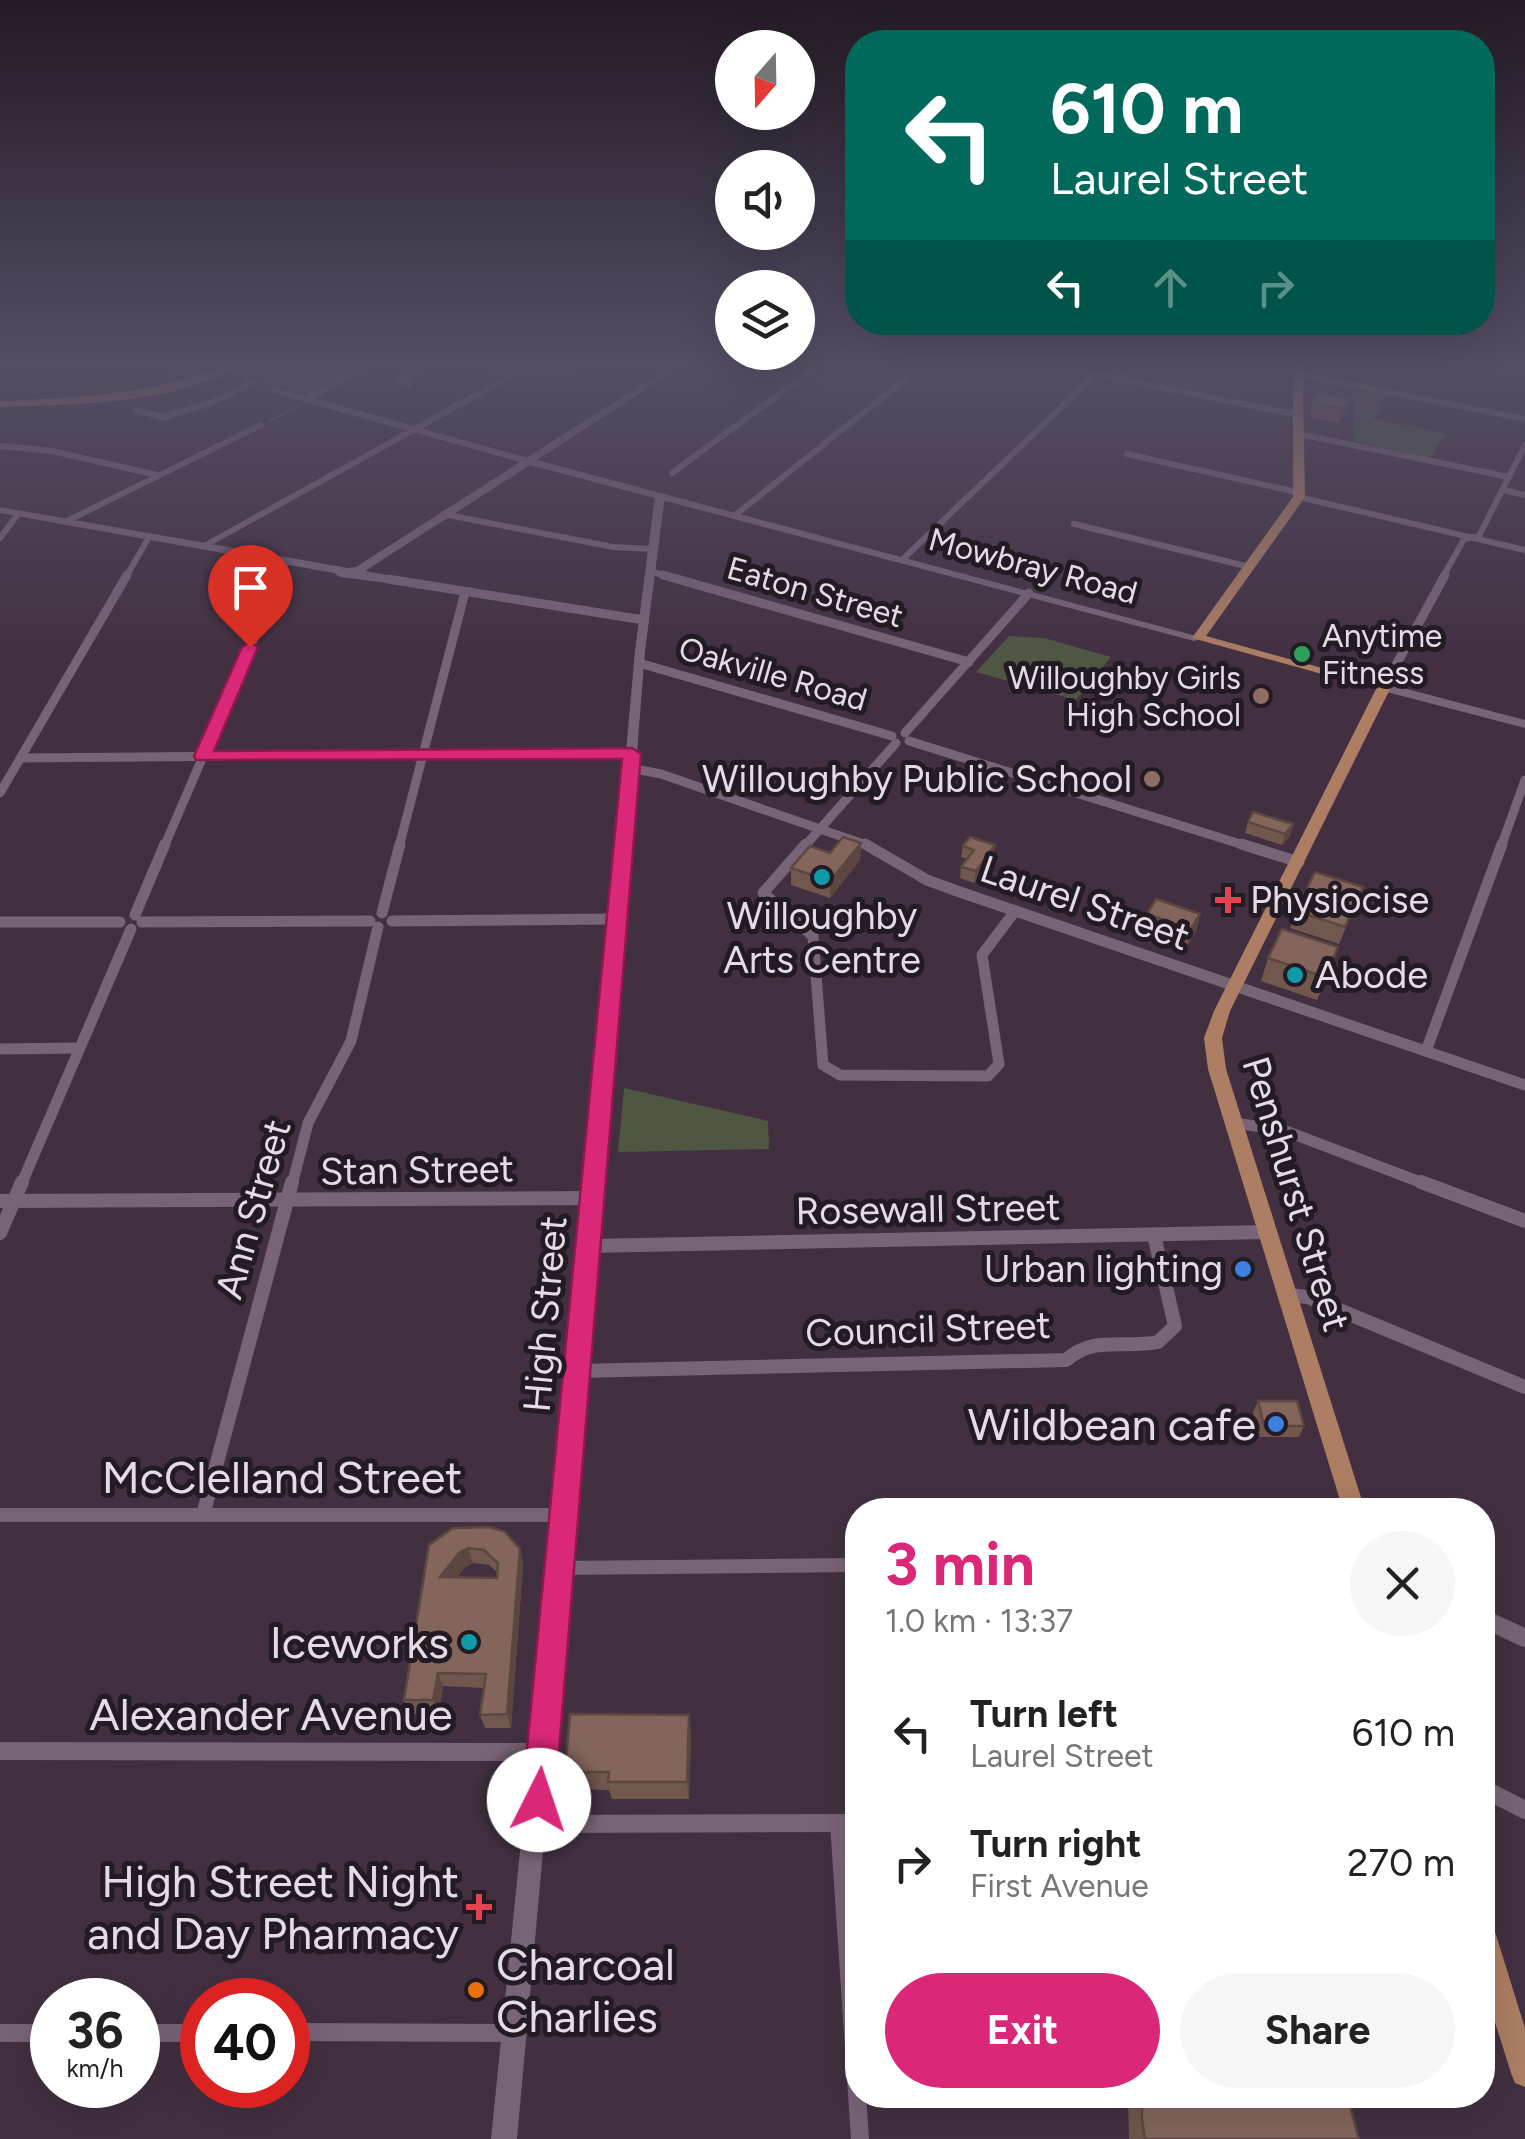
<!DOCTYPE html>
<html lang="en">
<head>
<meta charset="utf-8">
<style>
  :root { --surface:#fff; --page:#f6f6f6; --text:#222; --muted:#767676; --accent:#db2777 }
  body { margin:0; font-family:Figtree,sans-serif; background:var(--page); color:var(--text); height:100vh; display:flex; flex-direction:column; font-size:38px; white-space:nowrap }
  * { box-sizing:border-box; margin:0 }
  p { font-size:32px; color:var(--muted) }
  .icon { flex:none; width:55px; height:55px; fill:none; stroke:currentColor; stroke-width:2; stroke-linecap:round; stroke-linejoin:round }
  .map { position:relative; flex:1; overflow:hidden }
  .sheet { position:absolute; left:845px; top:1498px; width:650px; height:610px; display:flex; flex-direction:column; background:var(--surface); border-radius:40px; box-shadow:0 10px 40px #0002 }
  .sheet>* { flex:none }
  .banner { position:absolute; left:845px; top:30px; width:650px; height:305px; border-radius:40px; box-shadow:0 10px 40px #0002; background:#00695c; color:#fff; overflow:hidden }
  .needle { width:65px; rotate:200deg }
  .controls { position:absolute; left:715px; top:30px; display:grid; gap:20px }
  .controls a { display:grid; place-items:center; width:100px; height:100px; border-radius:50%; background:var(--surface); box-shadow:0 10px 40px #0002; font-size:50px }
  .speed { position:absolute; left:30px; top:1978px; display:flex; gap:20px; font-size:50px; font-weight:700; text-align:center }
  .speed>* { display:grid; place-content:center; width:130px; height:130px; border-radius:50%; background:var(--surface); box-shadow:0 10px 40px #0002; line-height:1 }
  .speed small { font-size:25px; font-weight:400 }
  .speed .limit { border:15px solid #d22; background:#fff; color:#111 }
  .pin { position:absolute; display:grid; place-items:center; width:85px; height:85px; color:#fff; margin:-102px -42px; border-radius:50% 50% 50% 0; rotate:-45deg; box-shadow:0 0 10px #0007 }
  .pin .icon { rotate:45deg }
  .me { position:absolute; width:110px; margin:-55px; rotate:4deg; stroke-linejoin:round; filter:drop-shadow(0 0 8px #0008) }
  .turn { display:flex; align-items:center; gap:35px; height:210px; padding:0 40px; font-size:45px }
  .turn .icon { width:130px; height:130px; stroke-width:2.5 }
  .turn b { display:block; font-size:70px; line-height:85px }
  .lanes { display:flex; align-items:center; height:95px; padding:0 40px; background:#0003; justify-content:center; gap:50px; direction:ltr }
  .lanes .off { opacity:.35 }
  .round { display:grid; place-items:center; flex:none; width:105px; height:105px; border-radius:52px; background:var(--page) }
  .overview { display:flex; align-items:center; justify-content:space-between; height:170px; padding:0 40px }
  h1 { font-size:60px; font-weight:700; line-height:75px; color:var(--accent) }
  .primary-button { display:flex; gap:20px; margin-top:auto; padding:20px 40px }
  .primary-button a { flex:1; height:115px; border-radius:60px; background:var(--accent); color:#fff; font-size:40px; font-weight:700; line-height:115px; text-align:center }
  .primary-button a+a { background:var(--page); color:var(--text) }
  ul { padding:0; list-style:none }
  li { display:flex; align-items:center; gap:30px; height:130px; padding:0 40px }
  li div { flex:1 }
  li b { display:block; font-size:38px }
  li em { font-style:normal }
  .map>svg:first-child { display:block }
</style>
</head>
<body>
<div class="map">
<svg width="1525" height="2139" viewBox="0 0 1525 2139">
  <rect width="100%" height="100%" fill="#423041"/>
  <g fill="#4f5743">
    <path d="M263 361H374L349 367 353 371 311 393 267 385 266 377 244 371Z"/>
    <path d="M1353 389 1387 396 1373 418 1446 434 1430 458 1354 441Z"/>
    <path d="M1009 636 1044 638 1111 657 1076 700 976 672Z"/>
    <path d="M624 1088 768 1121 769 1149 618 1152Z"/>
  </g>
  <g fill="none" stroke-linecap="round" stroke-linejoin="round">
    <path stroke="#486064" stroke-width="2.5" d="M270 421 297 406"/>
    <g stroke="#786477" stroke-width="6">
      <path d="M139 361 218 375"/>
      <path d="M464 361 514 374"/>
      <path d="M1030 361 1298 415"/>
      <path d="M1465 361 1525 373"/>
      <path d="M0 366 55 361"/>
      <path d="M1298 374 1525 419"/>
      <path d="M1120 380 1138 361"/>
      <path d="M410 385 397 381 435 361"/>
      <path d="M274 390 527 461"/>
      <path d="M306 399 374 364"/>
      <path d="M136 410 166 418"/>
      <path d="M162 417 211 403 253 382 233 368"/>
      <path d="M1299 434 1509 477"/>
      <path d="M0 446 52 451 157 475"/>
      <path d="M1127 454 1301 493"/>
      <path d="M672 473 824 361"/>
      <path d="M1503 490 1525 495"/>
      <path d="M1299 497 1525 550"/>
      <path d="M443 514 613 547 651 549"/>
      <path d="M734 516 928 361"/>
      <path d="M65 522 261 425"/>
      <path d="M1074 524 1250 567"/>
      <path d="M0 538 18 514"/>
      <path d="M204 546 514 374 571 370"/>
      <path d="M902 560 1095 375"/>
      <path d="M649 571 671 577"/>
      <path d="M126 577 149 537"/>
      <path d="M280 577 287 561"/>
      <path d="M1443 577 1464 539 1479 536 1525 445"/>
    </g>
    <g stroke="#786477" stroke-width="9">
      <path d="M663 575 969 662"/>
      <path d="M388 579 644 620"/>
      <path d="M639 663 892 736"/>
      <path d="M1384 687 1445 575"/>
      <path d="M905 733 1029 593"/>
      <path d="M909 741 1250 847"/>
      <path d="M21 758 632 753"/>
      <path d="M630 768 661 774 872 847"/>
      <path d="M0 793 127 575"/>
      <path d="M164 847 281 575"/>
      <path d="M399 847 465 592"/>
      <path d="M804 847 896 743"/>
      <path d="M1501 847 1525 780"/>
    </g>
    <g stroke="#786477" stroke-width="11">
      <path d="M806 844 763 893 813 936 823 1065 840 1075 988 1076 999 1064 982 955 1015 911"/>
      <path d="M865 844 927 880 957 891 1525 1085"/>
      <path d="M1241 844 1299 862"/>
      <path d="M382 913 400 844"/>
      <path d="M135 915 165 844"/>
      <path d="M392 921 617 919"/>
      <path d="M0 922H120"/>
      <path d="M142 922 370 921"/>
      <path d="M0 1049 78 1048"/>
      <path d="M1426 1051 1502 844"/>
      <path d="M1234 1123 1283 1130 1428 1185"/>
      <path d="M21 1185 131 929"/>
      <path d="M292 1185 308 1123 351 1041 378 927"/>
    </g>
    <g stroke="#786477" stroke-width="14">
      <path d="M1421 1182 1525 1221"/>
      <path d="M0 1201 594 1198"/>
      <path d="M0 1233 22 1182"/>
      <path d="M589 1246 1267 1232"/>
      <path d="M1288 1295 1308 1297 1525 1387"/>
      <path d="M578 1371 1066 1360C1095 1335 1123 1349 1158 1342L1175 1326 1154 1235"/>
      <path d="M0 1515H565"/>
      <path d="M203 1515 292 1182"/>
      <path d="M559 1568 858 1565"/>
    </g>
    <g stroke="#786477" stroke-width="18">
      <path d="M1482 1618 1525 1638"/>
      <path d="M0 1751 542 1752"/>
      <path d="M1482 1788 1525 1810"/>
      <path d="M839 1823 860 2139"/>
      <path d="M537 1824 858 1823"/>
      <path d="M288 2032 513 2033"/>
      <path d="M0 2033H52"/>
      <path d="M138 2033H202"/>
    </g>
    <path fill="#786477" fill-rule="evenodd" d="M660 493 665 496 645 651 602 1198 517 2139H491L586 1198 635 651 655 496Z"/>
    <g fill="#786477" fill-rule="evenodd">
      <path d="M678 361H689L537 460 1204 638 1194 641 530 465 365 571 392 576 394 579 388 583 340 577 334 573 0 513V507L348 568 356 567Z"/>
      <path d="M1384 683 1525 720V728L1379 690V684Z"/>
    </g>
    <g fill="#ad7e63" fill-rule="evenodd">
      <path d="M238 361H252C179 404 82 404 0 407V401C82 398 162 393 238 361Z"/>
      <path d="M1298 361H1308L1303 391 1305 497 1206 636 1391 687 1230 1011 1222 1038 1226 1069 1365 1510H1343L1208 1069 1204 1038 1214 1011 1376 689 1192 638 1293 497V391Z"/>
      <path d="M1482 1922 1492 1925 1496 1935 1525 2028V2087L1515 2083 1511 2073 1482 1981Z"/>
    </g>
  </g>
  <g fill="#71574e" fill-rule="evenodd">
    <path d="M1315 392 1350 399 1346 414 1339 423 1311 417V406Z"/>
    <path d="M1248 822 1293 824 1290 836 1282 845 1245 833Z"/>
    <path d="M861 843 860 860 830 898 791 885V868Z"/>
    <path d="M963 846 994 856 974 883 960 878 961 867 967 859 961 857Z"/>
    <path d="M1363 887 1339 944 1290 928 1296 911Z"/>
    <path d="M1147 914H1200L1196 931 1187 946 1142 931Z"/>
    <path d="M1268 958 1330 970 1317 1000 1261 981Z"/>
    <path d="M1258 1401 1304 1426 1299 1437H1259L1253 1412Z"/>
    <path d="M429 1545 520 1549 523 1564 511 1728H485L480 1715 484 1688 443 1686 439 1713 410 1714 404 1700ZM473 1563 489 1565 498 1573 497 1578 457 1577 464 1568Z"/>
    <path d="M691 1733 689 1799H612L609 1790 570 1789 565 1772Z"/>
    <path d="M1128 2095H1347L1359 2139H1129Z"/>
  </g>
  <g fill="#5c4740">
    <path d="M1350 399 1346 414 1339 423 1343 409Z"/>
    <path d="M1293 824 1290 836 1282 845 1285 834Z"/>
    <path d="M861 843 860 860 830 898V881Z"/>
    <path d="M995 845 994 856 974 883 976 871Z"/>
    <path d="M1200 914 1196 931 1187 946 1191 929Z"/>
    <path d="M468 1548 473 1563 464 1568 445 1591 440 1577 459 1553Z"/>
    <path d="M520 1549 523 1564 511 1728 507 1714Z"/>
    <path d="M438 1673 443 1686 439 1713 433 1700Z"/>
    <path d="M689 1715 691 1733 689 1799 687 1782Z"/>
  </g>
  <g fill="#83655b" stroke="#5c4740" stroke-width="2.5" fill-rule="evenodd">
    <path d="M1315 392 1350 399 1343 409 1315 403Z"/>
    <path d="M1253 812 1293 824 1285 834 1248 822Z"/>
    <path d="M843 837 861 843 830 881 791 868 810 846 830 853Z"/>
    <path d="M970 837 995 845 976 871 961 867 974 850 963 846Z"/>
    <path d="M1315 872 1363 887 1345 927 1296 911Z"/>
    <path d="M1156 899 1200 914 1191 929 1147 914Z"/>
    <path d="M1282 929 1338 947 1325 977 1268 958Z"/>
    <path d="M1258 1401H1297L1304 1426H1264Z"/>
    <path d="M490 1527 505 1532 520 1549 507 1714 480 1715 486 1674 438 1673 433 1700H404L429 1545 453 1528ZM468 1548 484 1550 498 1563 497 1578 440 1577 459 1553Z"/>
    <path d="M570 1714 689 1715 687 1782H608L609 1772H565Z"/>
    <path d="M1142 2095H1347L1359 2139H1145L1142 2120Z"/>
  </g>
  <linearGradient id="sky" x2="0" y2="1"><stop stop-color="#241a24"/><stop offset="0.55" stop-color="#544e65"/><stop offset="1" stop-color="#544e65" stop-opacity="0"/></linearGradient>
  <rect width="1525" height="661" fill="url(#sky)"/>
  <path fill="#db2777" stroke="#8e194d" stroke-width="2.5" d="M250 642 258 647 214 751 632 748 641 754 555 1800 551 1812 539 1817 527 1812 522 1800 622 759 196 760 194 756 242 647Z"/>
  <circle fill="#2e9e5b" stroke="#231b23" stroke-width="4" cx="1302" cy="654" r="10"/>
  <g fill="#8d6e63" stroke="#231b23" stroke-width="4">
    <circle cx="1261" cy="696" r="10"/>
    <circle cx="1152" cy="779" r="10"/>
  </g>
  <g fill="#0f9aa8" stroke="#231b23" stroke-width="4">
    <circle cx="822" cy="877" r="10"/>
    <circle cx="1295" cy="975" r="10"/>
    <circle cx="469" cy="1642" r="10"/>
  </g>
  <g fill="#e0444e" stroke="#231b23" stroke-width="4">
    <path d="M1223 885h10v10h10v10h-10v10h-10v-10h-10v-10h10z"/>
    <path d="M474 1892h10v10h10v10h-10v10h-10v-10h-10v-10h10z"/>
  </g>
  <g fill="#3f7fe0" stroke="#231b23" stroke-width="4">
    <circle cx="1243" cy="1269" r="10"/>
    <circle cx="1276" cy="1424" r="10"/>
  </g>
  <circle fill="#e8710a" stroke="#231b23" stroke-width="4" cx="476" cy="1990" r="10"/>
  <g text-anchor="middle" stroke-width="10" stroke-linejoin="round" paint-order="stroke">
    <g font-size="32" fill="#e6dae5" stroke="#231b23">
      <text transform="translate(1033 566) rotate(15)" y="11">Mowbray Road</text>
      <text transform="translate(815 592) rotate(16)" y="11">Eaton Street</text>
      <text transform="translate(773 674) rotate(16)" y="11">Oakville Road</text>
    </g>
    <g font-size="32" fill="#e6dae5" stroke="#231b23" text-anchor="start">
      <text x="1322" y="647">Anytime<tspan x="1322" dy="37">Fitness</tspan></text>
      <text x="1241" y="689" text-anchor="end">Willoughby Girls<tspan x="1241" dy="37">High School</tspan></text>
    </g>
    <g font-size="38" fill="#e6dae5" stroke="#231b23" text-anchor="end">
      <text x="1132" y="792">Willoughby Public School</text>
      <text x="1250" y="913" text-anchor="start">Physiocise</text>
      <text x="822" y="929" text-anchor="middle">Willoughby<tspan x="822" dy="44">Arts Centre</tspan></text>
      <text x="1315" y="988" text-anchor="start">Abode</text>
      <text x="1223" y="1282">Urban lighting</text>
    </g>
    <g font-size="38" fill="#e6dae5" stroke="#231b23">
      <text transform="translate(1085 903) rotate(19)" y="13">Laurel Street</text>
      <text transform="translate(417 1170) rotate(-1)" y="13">Stan Street</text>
      <text transform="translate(1296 1194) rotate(73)" y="13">Penshurst Street</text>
      <text transform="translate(253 1209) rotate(-74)" y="13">Ann Street</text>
      <text transform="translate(928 1209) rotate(-1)" y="13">Rosewall Street</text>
      <text transform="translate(545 1314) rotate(-85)" y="13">High Street</text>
      <text transform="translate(928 1329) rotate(-2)" y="13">Council Street</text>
    </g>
    <g font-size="45" fill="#e6dae5" stroke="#231b23" text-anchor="end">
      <text x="1256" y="1440">Wildbean cafe</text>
      <text x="449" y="1658">Iceworks</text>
      <text x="459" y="1897">High Street Night<tspan x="459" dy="52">and Day Pharmacy</tspan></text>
      <text x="496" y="1980" text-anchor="start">Charcoal<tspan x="496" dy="52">Charlies</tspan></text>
    </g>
    <g font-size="45" fill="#e6dae5" stroke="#231b23">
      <text x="282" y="1493">McClelland Street</text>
      <text x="271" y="1730">Alexander Avenue</text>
    </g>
  </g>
</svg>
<div class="controls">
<a><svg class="needle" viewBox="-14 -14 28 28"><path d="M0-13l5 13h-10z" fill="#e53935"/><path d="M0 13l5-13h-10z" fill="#767676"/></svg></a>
<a><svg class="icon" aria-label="sound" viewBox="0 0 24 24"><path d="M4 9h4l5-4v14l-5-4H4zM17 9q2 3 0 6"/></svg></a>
<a><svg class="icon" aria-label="layers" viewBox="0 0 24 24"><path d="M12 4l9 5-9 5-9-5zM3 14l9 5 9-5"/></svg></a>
</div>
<div class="speed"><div>36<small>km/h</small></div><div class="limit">40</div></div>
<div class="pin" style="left:250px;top:647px;background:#d93025"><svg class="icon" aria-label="arrive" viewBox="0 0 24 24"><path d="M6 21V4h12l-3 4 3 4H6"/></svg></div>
<svg class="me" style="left:539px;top:1800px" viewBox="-20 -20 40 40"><circle r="19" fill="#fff"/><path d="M0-13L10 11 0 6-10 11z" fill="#db2777"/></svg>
<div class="banner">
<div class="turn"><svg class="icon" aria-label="left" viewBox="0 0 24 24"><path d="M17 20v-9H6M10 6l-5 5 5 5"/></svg><div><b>610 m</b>Laurel Street</div></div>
<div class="lanes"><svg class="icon" aria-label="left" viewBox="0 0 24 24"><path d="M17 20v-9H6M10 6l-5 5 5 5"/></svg><svg class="icon off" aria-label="ahead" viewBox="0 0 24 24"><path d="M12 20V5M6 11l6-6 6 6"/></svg><svg class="icon off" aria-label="right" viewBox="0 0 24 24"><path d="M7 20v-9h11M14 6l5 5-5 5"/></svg></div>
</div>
<section class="sheet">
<div class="overview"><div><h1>3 min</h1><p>1.0 km · 13:37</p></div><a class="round"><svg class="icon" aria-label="close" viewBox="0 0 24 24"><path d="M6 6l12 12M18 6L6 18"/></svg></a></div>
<ul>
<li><svg class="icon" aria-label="left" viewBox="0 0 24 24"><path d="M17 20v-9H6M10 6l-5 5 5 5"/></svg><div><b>Turn left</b><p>Laurel Street</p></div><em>610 m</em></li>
<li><svg class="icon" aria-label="right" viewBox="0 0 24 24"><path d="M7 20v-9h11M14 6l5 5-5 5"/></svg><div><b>Turn right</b><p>First Avenue</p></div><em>270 m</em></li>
</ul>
<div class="primary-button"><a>Exit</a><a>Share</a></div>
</section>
</div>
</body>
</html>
